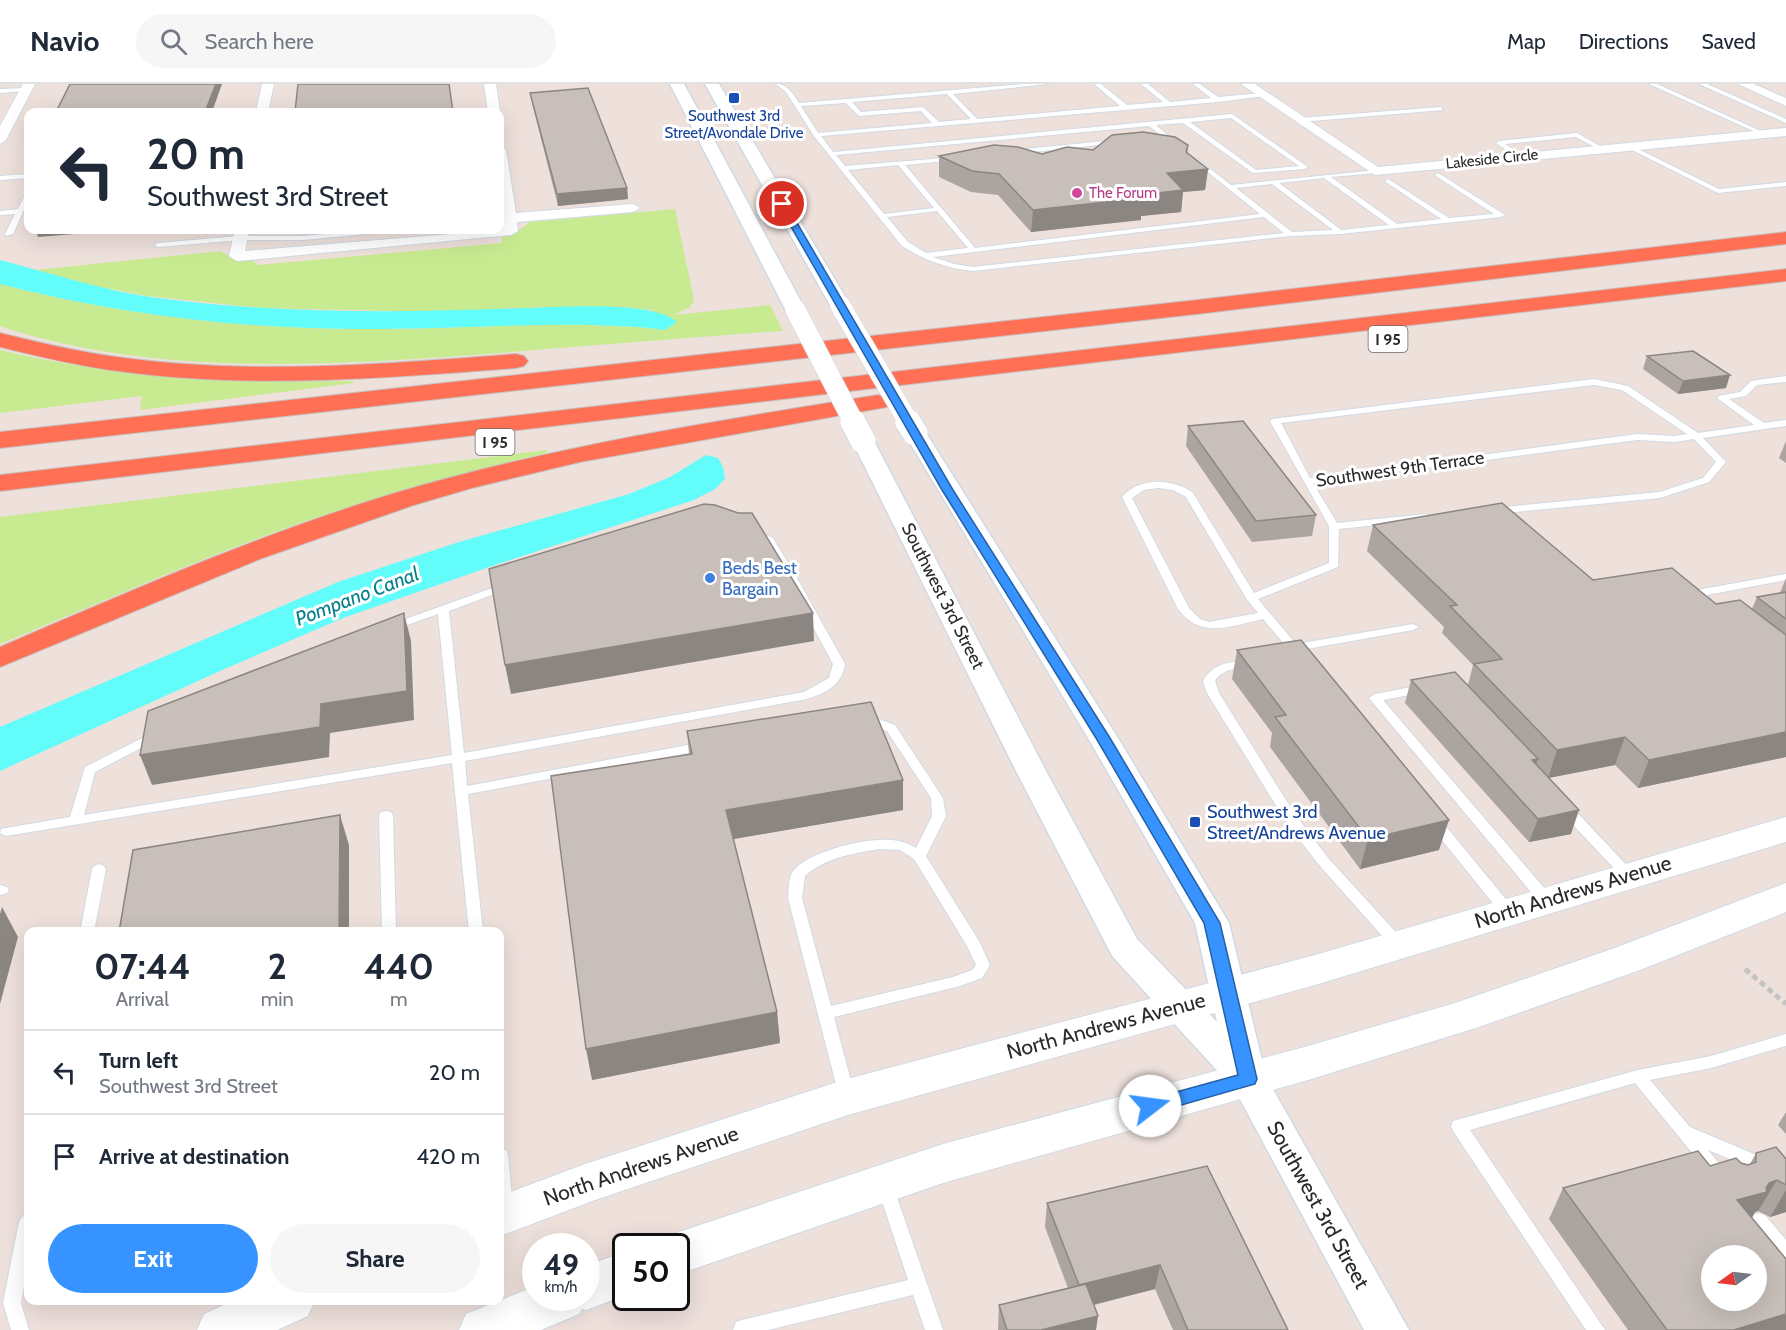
<!DOCTYPE html>
<html lang="en">
<head>
<meta charset="utf-8">
<style>
  :root { --surface:#fff; --page:#f6f6f7; --text:#1f2937; --muted:#747a83; --line:#e0e1e3; --accent:#3793ff }
  body { margin:0; font-family:Cabin,sans-serif; background:var(--page); color:var(--text); height:100vh; display:flex; flex-direction:column; font-size:22px; white-space:nowrap }
  * { box-sizing:border-box; margin:0 }
  p { font-size:20px; color:var(--muted) }
  .icon { flex:none; width:33px; height:33px; fill:none; stroke:currentColor; stroke-width:2; stroke-linecap:round; stroke-linejoin:round }
  .map { position:relative; flex:1; overflow:hidden }
  .panel { position:absolute; left:24px; top:843px; width:480px; height:378px; display:flex; flex-direction:column; background:var(--surface); border-radius:12px; box-shadow:0 6px 24px #0002 }
  .panel>* { flex:none }
  .banner { position:absolute; left:24px; top:24px; width:480px; height:126px; border-radius:12px; box-shadow:0 6px 24px #0002; background:#fff; color:var(--text); overflow:hidden }
  .needle { width:39px; rotate:256deg }
  .fabs { position:absolute; left:1701px; top:1161px; display:grid; gap:12px }
  .fabs a { display:grid; place-items:center; width:66px; height:66px; border-radius:50%; background:var(--surface); box-shadow:0 6px 24px #0002; font-size:30px }
  .speed { position:absolute; left:522px; top:1149px; display:flex; gap:12px; font-size:30px; font-weight:700; text-align:center }
  .speed>* { display:grid; place-content:center; width:78px; height:78px; border-radius:50%; background:var(--surface); box-shadow:0 6px 24px #0002; line-height:1 }
  .speed small { font-size:15px; font-weight:400 }
  .speed .limit { border:3px solid #111; border-radius:9px; background:#fff; color:#111 }
  .pin { position:absolute; display:grid; place-items:center; width:51px; height:51px; color:#fff; margin:-26px; border:3px solid #fff; border-radius:50%; box-shadow:0 2px 6px #0007 }
  .me { position:absolute; width:66px; margin:-33px; rotate:75deg; stroke-linejoin:round; filter:drop-shadow(0 0 4px #0008) }
  .turn { display:flex; align-items:center; gap:21px; height:126px; padding:0 24px; font-size:27px }
  .turn .icon { width:78px; height:78px; stroke-width:2.5 }
  .turn b { display:block; font-size:42px; line-height:51px }
  .eta { display:flex; justify-content:space-evenly; align-items:center; height:102px; text-align:center }
  .eta b { font-size:36px; font-weight:700; line-height:42px }
  .action { display:flex; gap:12px; margin-top:auto; padding:12px 24px }
  .action a { flex:1; height:69px; border-radius:36px; background:var(--accent); color:#fff; font-size:24px; font-weight:700; line-height:69px; text-align:center }
  .action a+a { background:var(--page); color:var(--text) }
  ul { padding:0; list-style:none }
  li { display:flex; align-items:center; gap:18px; height:84px; padding:0 24px; border-top:2px solid var(--line) }
  li div { flex:1 }
  li b { display:block; font-size:22px }
  li em { font-style:normal }
  header { display:flex; align-items:center; gap:36px; box-sizing:border-box; height:84px; padding:0 30px; background:var(--surface); border-bottom:2px solid var(--line) }
  header strong { font-size:28px }
  nav { display:flex; gap:33px; margin-inline-start:auto; font-size:21px }
  .search { width:420px; height:54px; background:var(--page); display:flex; align-items:center; gap:15px; box-sizing:border-box; padding:0 21px; border-radius:33px; color:var(--muted); font-size:22px }
  .map>svg:first-child { display:block }
</style>
</head>
<body>
<header>
<strong>Navio</strong>
<div class="search"><svg class="icon" aria-label="search" viewBox="0 0 24 24"><circle cx="10" cy="10" r="6"/><path d="M15 15l6 6"/></svg>Search here</div>
<nav><a>Map</a><a>Directions</a><a>Saved</a></nav>
</header>
<div class="map">
<svg width="1786" height="1246" viewBox="0 0 1786 1246">
  <rect width="100%" height="100%" fill="#eee0db"/>
  <g fill="#c8eb91">
    <path d="M675 125 694 216 690 223 674 231 770 221 783 247C680 254 577 263 474 271 320 282 148 292 0 242V200C123 232 251 246 378 245 447 245 515 240 583 241 611 242 638 242 665 246L652 226 628 224 550 223 429 228 261 224 148 212 100 203 35 186 221 167C232 177 248 170 258 181L502 159V153L524 143 529 138Z"/>
    <path d="M0 266C116 294 234 299 353 297L354 299 140 326 142 312 0 329Z"/>
    <path d="M547 366V369C444 393 342 422 243 460 161 491 81 527 0 560V433Z"/>
  </g>
  <g fill="#62fcfa">
    <path d="M0 176C50 189 99 205 150 213 274 230 401 229 526 224 559 223 654 216 677 238L665 246C639 242 614 242 588 241 518 240 448 245 378 245 251 246 123 232 0 200Z"/>
    <path d="M706 371 718 374 723 383 725 395 715 405 694 416 501 479 343 534 220 587 0 687V643L338 498 459 458 629 410 670 393Z"/>
  </g>
  <g fill="none" stroke-linecap="round" stroke-linejoin="round">
    <defs>
      <g id="service">
        <path d="M776 0C788 0 793 10 799 19L1024 0H1048L953 10 977 35 1120 22 1094 0H1101L1127 21 1163 18 1141 0H1148L1170 18 1211 14 1193 0H1200L1218 13 1263 9 1265 12 1218 18 821 52 833 68 1232 30 1308 83 1305 85 1253 89 1183 39 1156 41 1177 59V61L1175 62 1149 42 836 71 845 82 957 73 958 74 955 76 905 81 975 164 1260 130 1194 77 1193 76 1196 74 1231 101 1377 86V88L1375 89 1331 93 1397 140 1441 135 1386 98 1385 97 1388 95 1449 134 1494 130 1436 92 1435 91 1438 89 1505 131 1501 133 1340 150 1290 152 973 187C946 184 924 176 902 162L814 52 786 8ZM947 10 971 35 939 38 923 23 861 28 852 18ZM846 19 859 32 921 27 932 39 818 49 801 22ZM1231 34 1299 82 1256 86 1190 38ZM898 81 934 124 884 130 848 86ZM1324 94 1389 141 1341 146 1279 99ZM1272 100 1333 146 1292 148 1236 104ZM937 127 968 164 926 169 908 158 887 133ZM1264 133 1284 149 973 183 954 180 933 173Z"/>
        <path d="M1649 0H1657L1765 49 1760 50Z"/>
        <path d="M1699 0H1707L1786 35V39Z"/>
        <path d="M28 4 26 7 0 9V5Z"/>
        <path d="M1441 23 1443 26 1300 38 1297 36 1300 34Z"/>
        <path d="M1577 49 1605 65 1600 66 1576 53 1505 60 1523 72 1524 73 1521 75 1496 59 1499 57Z"/>
        <path d="M1116 56 1118 57V59L1014 70 1011 68 1014 66Z"/>
        <path d="M1626 61H1630L1719 105 1786 98V102L1718 109 1626 63Z"/>
        <path d="M28 90V94L0 96V92Z"/>
        <path d="M28 109V117L13 150 6 152 5 150 15 130 0 131V127L18 125 25 111Z"/>
        <path d="M370 146H392L388 148 303 156H240L158 163 154 161 158 159 240 152H303Z"/>
        <path d="M1786 292V298L1757 301 1746 312 1729 315 1764 339 1786 336V342L1703 354 1724 376 1726 378 1709 398 1660 414 1494 430 1489 427 1494 424 1659 408 1703 394 1716 378 1694 355 1675 358 1637 356 1313 399 1337 439 1426 430 1431 433 1426 436 1339 445 1338 483 1258 515 1296 560 1413 540 1419 543 1413 546 1301 566 1305 571 1299 574 1295 573 1263 535C1231 542 1201 556 1178 525L1122 413C1139 393 1173 394 1193 409L1254 509 1329 479V442L1270 337 1272 335 1594 295 1628 302 1698 349 1754 341 1717 314 1718 312 1740 308 1751 297ZM1594 301 1622 306 1687 350 1675 352 1637 350 1310 394 1281 339ZM1158 404 1173 406 1186 413 1246 514 1258 529 1209 538 1200 535 1189 524 1132 414 1144 406Z"/>
        <path d="M768 452 772 453 792 485 845 580C842 601 826 609 807 615L465 677 467 702 704 658 710 662 704 666 468 710 483 848H469L452 679 6 752 0 749 1 745 6 744 70 733 85 683 156 647 160 648 162 651 160 654 95 688 84 731 452 671 438 530 393 546 387 543 389 541 506 499 511 502 510 504 449 527 464 669 804 608 829 594 833 580 782 485 763 455Z"/>
        <path d="M1786 490V496L1707 511 1711 515 1706 518 1692 509 1697 506Z"/>
        <path d="M1250 576 1254 577 1256 579 1254 581C1240 585 1223 583 1215 597L1219 609 1296 732 1329 775 1403 856 1405 860 1403 864 1398 865 1393 864 1319 781 1286 738 1207 609 1203 597C1214 578 1230 578 1250 576Z"/>
        <path d="M1422 601 1426 602 1428 605 1426 608 1383 616 1551 812 1553 816 1551 820H1541L1369 614 1375 610Z"/>
        <path d="M873 633 895 641 943 714 946 732 926 772 979 857 990 881 982 894 960 902 834 933 855 1012 853 1017 847 1018 841 1017 839 1012 788 814C789 806 788 793 793 787 807 769 858 756 880 756 893 755 905 757 916 764L932 732 931 714 887 647 872 641 862 640 860 637 862 634ZM879 765 900 766 914 775 967 862 976 881 972 886 953 893 831 922 802 814 805 792C827 773 851 770 879 765Z"/>
        <path d="M1565 720 1570 721 1633 788 1635 791 1633 794H1623L1560 727 1558 724 1560 721Z"/>
        <path d="M386 727 391 728 393 731 396 848H382L379 731 381 728Z"/>
        <path d="M1435 734 1440 735 1513 824 1515 828 1513 832H1503L1430 741 1428 738 1430 735Z"/>
        <path d="M99 780 104 782 106 785 94 848H80L92 785 94 782Z"/>
        <path d="M0 801 7 803 9 806 7 809 0 811Z"/>
        <path d="M1786 950V962L1711 984 1650 996 1690 1043 1766 1075 1786 1095V1113L1780 1111 1754 1085 1708 1066 1729 1092 1727 1097 1721 1099 1715 1097 1635 999 1470 1046 1605 1246H1586L1453 1047 1451 1042 1453 1037 1638 986 1711 972Z"/>
        <path d="M500 1064 506 1066 508 1071 513 1126 511 1131 505 1133 500 1131Z"/>
        <path d="M885 1095 891 1097 893 1102 943 1246H925L913 1211 768 1246H733L736 1238 742 1236 908 1196 877 1102 879 1097Z"/>
        <path d="M1759 1129 1765 1131 1786 1156V1177L1780 1175 1753 1141 1750 1136 1753 1131Z"/>
        <path d="M28 1130V1180L21 1219 29 1246H11L3 1219 19 1138 22 1133Z"/>
      </g>
      <g id="minor">
        <path d="M23 0H35L6 56 0 60V42Z"/>
        <path d="M262 0H274L268 28H256Z"/>
        <path d="M484 0H496L500 28V29L488 28Z"/>
        <path d="M1241 0H1255L1378 83 1786 44V52L1375 91Z"/>
        <path d="M1738 0H1754L1786 14V22Z"/>
        <path d="M500 62 506 66 516 129 633 120 640 124 633 128 517 138 518 147 511 151 237 177 229 172 235 146H249L245 167 500 146 503 143 500 113Z"/>
      </g>
      <g id="tertiary">
        <path d="M670 0H684L805 225 802 229H788L785 225Z"/>
        <path d="M705 0H719L850 221 847 225H833L830 221Z"/>
        <path d="M915 342 923 344 926 349 1118 654 1229 839 1266 993 1409 1246H1364L1235 1006 1113 873 1108 864 1016 687 852 357 855 352 863 350 871 352 874 357 1046 687 1137 855 1217 938 1195 839 1088 654 904 349 907 344Z"/>
      </g>
      <g id="secondary">
        <path d="M1786 733V758L1315 901 848 1031 595 1116 500 1152V1112L585 1080 847 995 1315 871Z"/>
        <path d="M1786 799V828L1640 886 1479 943 1308 996 943 1099 676 1191V1162H656L659 1155 676 1149 943 1060 1308 962 1455 919 1612 865Z"/>
        <path d="M626 1167V1211L586 1226 582 1225 579 1230 541 1246H459L466 1230 536 1202V1214H586V1182Z"/>
        <path d="M235 1216H315L308 1232 277 1246H197L204 1230Z"/>
      </g>
      <g id="motorway">
        <path d="M1786 148V160L1197 230 0 364V348L1197 216Z"/>
        <path d="M1786 185V197L0 407V391Z"/>
        <path d="M0 249C41 259 83 269 125 274 254 291 387 280 516 270L524 272 528 277 524 282 516 284C387 294 254 305 125 288 83 283 41 273 0 263Z"/>
        <path d="M878 311 887 313 890 318 887 323 580 378 472 404 414 421 260 475 0 583V563C130 507 260 450 395 409 553 362 716 337 878 311Z"/>
      </g>
    </defs>
    <use href="#service" stroke="#d0dae5" stroke-width="2"/>
    <use href="#minor" stroke="#d0dae5" stroke-width="2"/>
    <use href="#tertiary" stroke="#d0dae5" stroke-width="3"/>
    <use href="#secondary" stroke="#d0dae5" stroke-width="2"/>
    <use href="#motorway" stroke="#c3c3c3" stroke-width="2"/>
    <path stroke="#c3c3c3" stroke-width="5" stroke-dasharray="6 4" stroke-linecap="butt" d="M1745 885 1786 920"/>
    <use href="#service" fill="#fff" fill-rule="evenodd"/>
    <use href="#minor" fill="#fff" fill-rule="evenodd"/>
    <use href="#tertiary" fill="#fff" fill-rule="evenodd"/>
    <use href="#secondary" fill="#fff" fill-rule="evenodd"/>
    <use href="#motorway" fill="#ff7055" fill-rule="evenodd"/>
    <defs>
      <g id="tertiary-bridge-far1">
        <path d="M840 221 909 339"/>
        <path d="M795 225 854 339"/>
      </g>
      <g id="tertiary-bridge">
        <path d="M853 338 863 357"/>
        <path d="M908 338 915 349"/>
      </g>
    </defs>
    <use href="#tertiary-bridge-far1" stroke="#d0dae5" stroke-width="21" stroke-linecap="butt"/>
    <use href="#tertiary-bridge" stroke="#d0dae5" stroke-width="27" stroke-linecap="butt"/>
    <use href="#tertiary-bridge-far1" stroke="#fff" stroke-width="20"/>
    <use href="#tertiary-bridge" stroke="#fff" stroke-width="25"/>
  </g>
  <g fill="#aca4a0">
    <path d="M530 9 627 104 628 115 558 122 532 19Z"/>
    <path d="M1188 61 1187 68 1208 85 1205 106 1183 108 1181 128 1141 132V136L1031 148 998 111 971 108 939 93V72L1042 70 1093 66Z"/>
    <path d="M1647 272 1726 304 1678 310 1643 285Z"/>
    <path d="M1188 342 1316 431 1312 452 1252 458 1186 362Z"/>
    <path d="M1786 357V379L1779 374Z"/>
    <path d="M1373 441 1593 496 1716 520 1752 525 1757 513 1780 509 1786 494V673L1638 704 1615 681 1549 694 1571 750 1529 758 1405 619 1411 596 1468 601 1473 581 1442 549 1444 543 1367 467Z"/>
    <path d="M1237 566 1439 766 1360 785 1270 663 1272 649 1232 595Z"/>
    <path d="M687 647 903 726 733 755 777 928 780 959 592 996 689 670Z"/>
    <path d="M1786 1028V1050L1778 1041Z"/>
    <path d="M1756 1069 1786 1075V1128L1770 1133 1758 1127 1755 1128 1752 1134 1786 1246H1628L1549 1135 1563 1104 1710 1082 1741 1079 1748 1081 1750 1080Z"/>
    <path d="M1047 1119 1288 1246H1173L1155 1205 1094 1221 1096 1246H998L999 1221 1068 1204 1045 1143Z"/>
  </g>
  <g fill="#8c8682">
    <path d="M216 0H222L212 28H205Z"/>
    <path d="M1188 61 1186 81 1208 85 1205 106 1183 108 1181 128 1141 132V136L1031 148 1033 126 1140 111 1167 89 1186 68Z"/>
    <path d="M627 104 628 115 558 122 557 110Z"/>
    <path d="M36 146H123L38 153Z"/>
    <path d="M283 146H311L284 148Z"/>
    <path d="M1730 291 1726 304 1678 310 1683 297Z"/>
    <path d="M404 529 411 557 414 636 330 649 329 673 152 701 140 671 321 620Z"/>
    <path d="M813 529 814 557 511 610 505 581Z"/>
    <path d="M1786 629V673L1638 704 1649 676Z"/>
    <path d="M1625 653 1615 681 1548 694 1557 666Z"/>
    <path d="M1538 675 1530 698 1532 676Z"/>
    <path d="M903 696V726L728 756 726 726Z"/>
    <path d="M1579 726 1571 750 1529 758 1538 735Z"/>
    <path d="M340 731 349 761V848H339Z"/>
    <path d="M1449 736 1439 766 1360 785 1368 755Z"/>
    <path d="M2 823 18 853 0 920V830Z"/>
    <path d="M777 928 780 959 592 996 586 965Z"/>
    <path d="M1777 1096 1758 1127 1755 1128 1749 1139 1737 1116Z"/>
    <path d="M1786 1106V1128L1770 1133Z"/>
    <path d="M1160 1181 1155 1205 1076 1225 1079 1201Z"/>
    <path d="M1786 1230V1246H1734Z"/>
    <path d="M1098 1232 1096 1246H1041Z"/>
  </g>
  <g fill="#c8bfba" stroke="#8c8682" stroke-width="1.5" fill-rule="evenodd">
    <path d="M70 0H216L205 28H56Z"/>
    <path d="M298 0H449L453 28H295Z"/>
    <path d="M588 4 627 104 557 110 530 9Z"/>
    <path d="M1143 48 1175 53 1188 61 1186 68 1208 85 1167 89 1183 106 1140 111 1143 114 1033 126 999 90 972 87 939 72 994 61 1018 63 1042 70 1067 63 1093 66 1112 51Z"/>
    <path d="M1693 267 1730 291 1683 297 1647 272Z"/>
    <path d="M1243 337 1316 431 1256 437 1188 342Z"/>
    <path d="M1502 419 1593 496 1672 484 1716 520 1740 516 1786 551V648L1649 676 1625 653 1557 666 1474 580 1502 575 1450 522 1457 521 1373 441Z"/>
    <path d="M704 420 715 421 738 429H752L813 529 505 581 489 485Z"/>
    <path d="M1786 508V535L1757 513Z"/>
    <path d="M404 529 407 607 321 620 320 643 140 671 148 627Z"/>
    <path d="M1301 556 1449 736 1368 755 1275 633 1286 631 1237 566Z"/>
    <path d="M1455 588 1538 675 1532 676 1579 726 1538 735 1411 596Z"/>
    <path d="M871 618 903 696 726 726 777 928 586 965 551 692 692 670 687 647Z"/>
    <path d="M340 731 339 848H119L133 766Z"/>
    <path d="M1776 1063 1786 1075V1101L1777 1096 1769 1099 1766 1104 1767 1108 1737 1116 1786 1175V1230L1734 1246H1667L1563 1104 1698 1067 1710 1082 1736 1074 1741 1079 1748 1081 1756 1078V1069ZM1712 1172H1756V1216H1712Z"/>
    <path d="M1207 1082 1288 1246H1188L1160 1181 1079 1201 1047 1119Z"/>
    <path d="M1086 1200 1098 1232 1041 1246H1007L999 1221Z"/>
  </g>
  <path fill="#3793ff" stroke="#2460a6" stroke-width="1.5" d="M782 118 786 120 953 406 1110 654 1220 839 1257 995 1255 1000 1150 1030 1144 1027 1141 1022 1144 1017 1238 991 1204 839 1096 654 942 406 778 120Z"/>
  <g fill="#1a4fb4" stroke="#fff" stroke-width="2">
    <rect x="728" y="8" width="12" height="12" rx="3"/>
    <rect x="1189" y="732" width="12" height="12" rx="3"/>
  </g>
  <circle fill="#d1479c" stroke="#fff" stroke-width="2" cx="1077" cy="109" r="6"/>
  <circle fill="#3f7fe0" stroke="#fff" stroke-width="2" cx="710" cy="494" r="6"/>
  <g text-anchor="middle" stroke-width="6" stroke-linejoin="round" paint-order="stroke">
    <g font-size="15" fill="#164399" stroke="#fff">
      <text x="734" y="37">Southwest 3rd<tspan x="734" dy="17">Street/Avondale Drive</tspan></text>
    </g>
    <g font-size="15" fill="#2a2a2a" stroke="#fff">
      <text transform="translate(1492 75) rotate(-6)" y="5">Lakeside Circle</text>
    </g>
    <g font-size="15" fill="#b23c85" stroke="#fff" text-anchor="start">
      <text x="1089" y="114">The Forum</text>
    </g>
    <g fill="#fff" stroke="#6a6a6a" stroke-width="1.5">
      <rect x="1368.5" y="242" width="39" height="26" rx="4.5"/>
      <rect x="475.5" y="345" width="39" height="26" rx="4.5"/>
    </g>
    <g font-size="16" font-weight="bold" fill="#2a2a2a">
      <text x="1388" y="261">I 95</text>
      <text x="495" y="364">I 95</text>
    </g>
    <g font-size="18" fill="#2a2a2a" stroke="#fff">
      <text transform="translate(1400 385) rotate(-8)" y="6">Southwest 9th Terrace</text>
      <text transform="translate(943 512) rotate(63)" y="6">Southwest 3rd Street</text>
    </g>
    <g font-size="18" fill="#366cbe" stroke="#fff" text-anchor="start">
      <text x="722" y="490">Beds Best<tspan x="722" dy="21">Bargain</tspan></text>
    </g>
    <g font-size="18" fill="#164399" stroke="#fff" text-anchor="start">
      <text x="1207" y="734">Southwest 3rd<tspan x="1207" dy="21">Street/Andrews Avenue</tspan></text>
    </g>
    <g font-size="20" font-style="italic" fill="#03818b" stroke="#fff">
      <text transform="translate(357 512) rotate(-21)" y="7">Pompano Canal</text>
    </g>
    <g font-size="21" fill="#2a2a2a" stroke="#fff">
      <text transform="translate(1573 808) rotate(-17)" y="7">North Andrews Avenue</text>
      <text transform="translate(1106 942) rotate(-15)" y="7">North Andrews Avenue</text>
      <text transform="translate(641 1082) rotate(-19)" y="7">North Andrews Avenue</text>
      <text transform="translate(1318 1121) rotate(61)" y="7">Southwest 3rd Street</text>
    </g>
  </g>
</svg>
<div class="fabs">
<a><svg class="needle" viewBox="-14 -14 28 28"><path d="M0-13l5 13h-10z" fill="#e53935"/><path d="M0 13l5-13h-10z" fill="#747a83"/></svg></a>
</div>
<div class="speed"><div>49<small>km/h</small></div><div class="limit">50</div></div>
<div class="pin" style="left:782px;top:120px;background:#d93025"><svg class="icon" aria-label="arrive" viewBox="0 0 24 24"><path d="M6 21V4h12l-3 4 3 4H6"/></svg></div>
<svg class="me" style="left:1150px;top:1022px" viewBox="-20 -20 40 40"><circle r="19" fill="#fff"/><path d="M0-13L10 11 0 6-10 11z" fill="#3793ff"/></svg>
<div class="banner">
<div class="turn"><svg class="icon" aria-label="left" viewBox="0 0 24 24"><path d="M17 20v-9H6M10 6l-5 5 5 5"/></svg><div><b>20 m</b>Southwest 3rd Street</div></div>
</div>
<section class="panel">
<div class="eta">
<div><b>07:44</b><p>Arrival</p></div>
<div><b>2</b><p>min</p></div>
<div><b>440</b><p>m</p></div>
</div>
<ul>
<li><svg class="icon" aria-label="left" viewBox="0 0 24 24"><path d="M17 20v-9H6M10 6l-5 5 5 5"/></svg><div><b>Turn left</b><p>Southwest 3rd Street</p></div><em>20 m</em></li>
<li><svg class="icon" aria-label="arrive" viewBox="0 0 24 24"><path d="M6 21V4h12l-3 4 3 4H6"/></svg><div><b>Arrive at destination</b></div><em>420 m</em></li>
</ul>
<div class="action"><a>Exit</a><a>Share</a></div>
</section>
</div>
</body>
</html>
